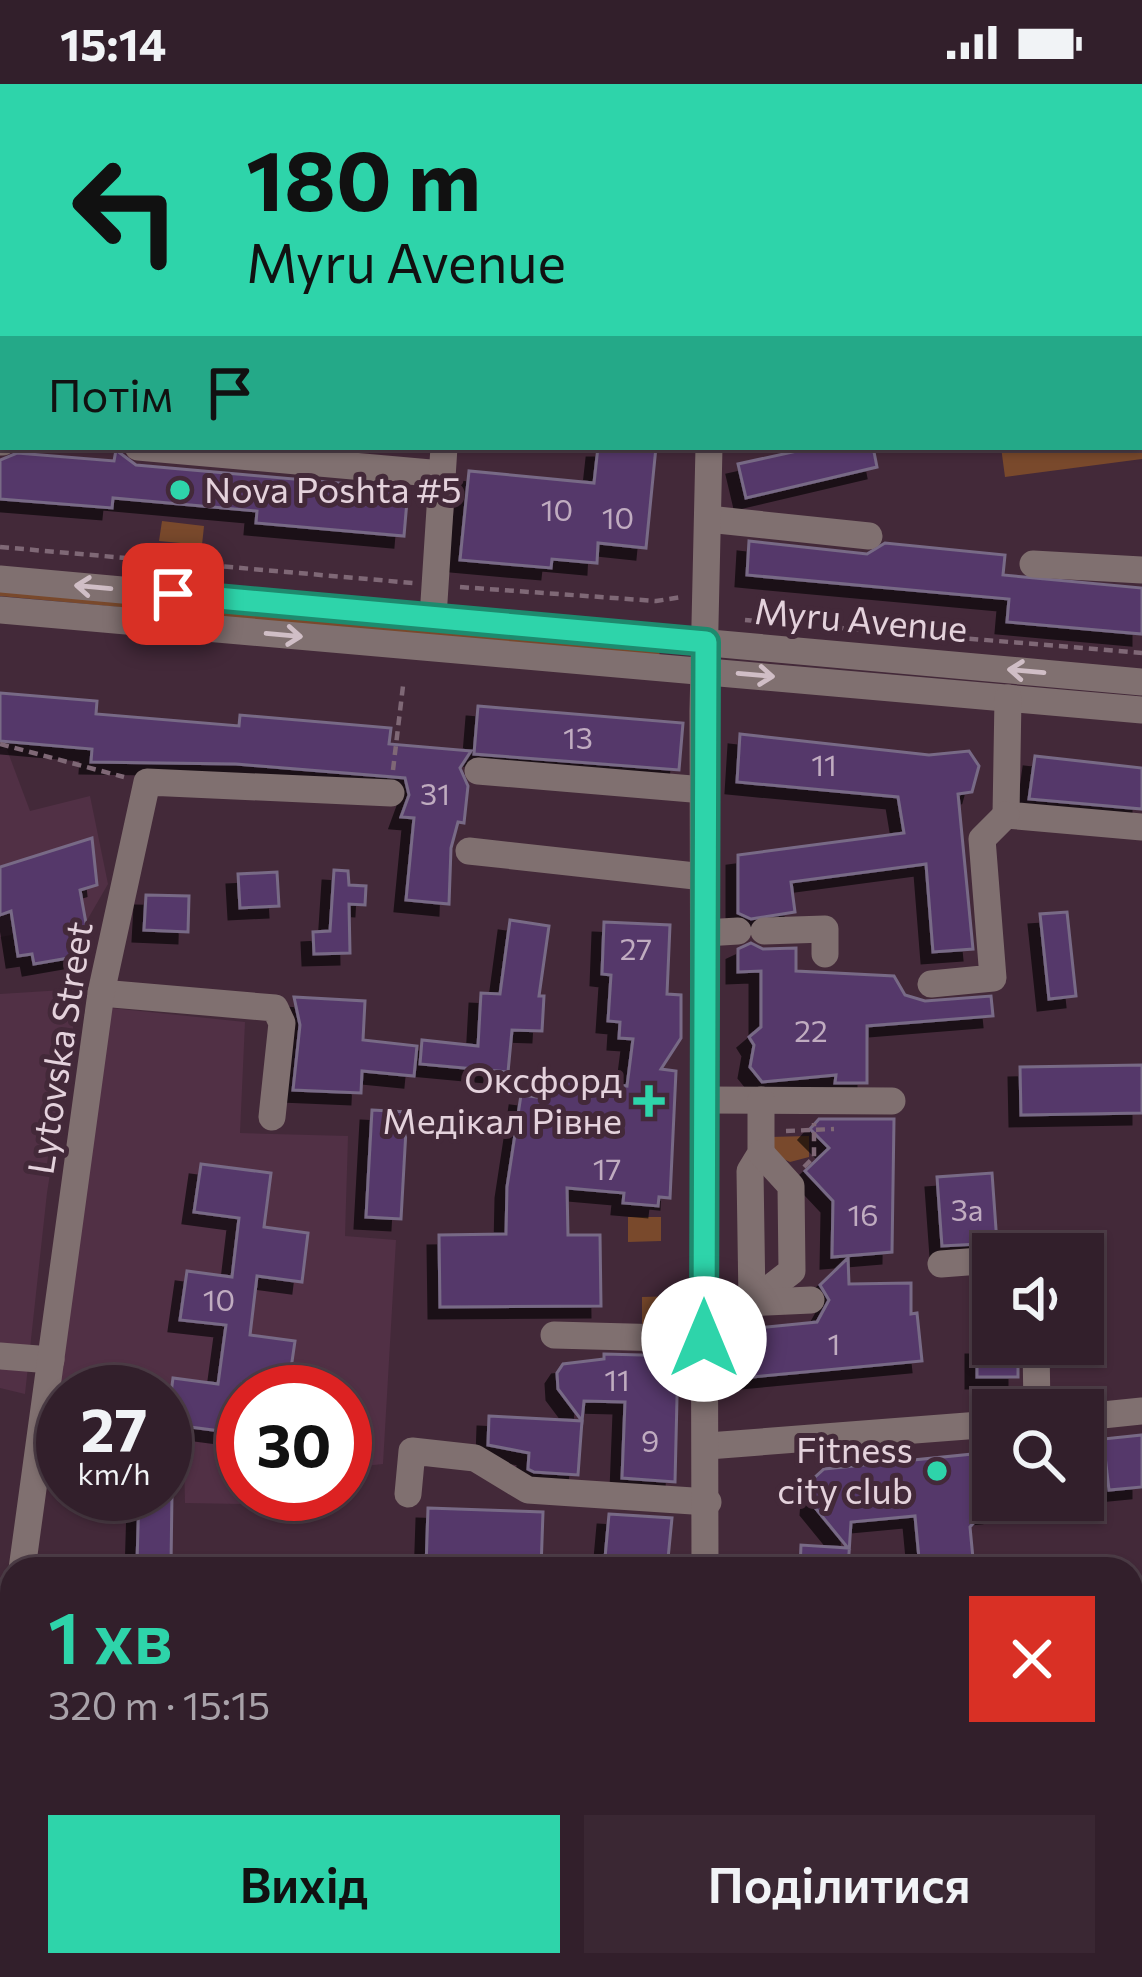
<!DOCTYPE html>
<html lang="uk">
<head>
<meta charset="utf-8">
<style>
  :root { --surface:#321f2b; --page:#3a2733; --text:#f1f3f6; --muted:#a8a2a9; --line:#4d3d47; --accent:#2ed4aa }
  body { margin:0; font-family:Commissioner,sans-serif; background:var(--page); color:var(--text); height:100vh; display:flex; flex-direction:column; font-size:45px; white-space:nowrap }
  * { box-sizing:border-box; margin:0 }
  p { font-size:39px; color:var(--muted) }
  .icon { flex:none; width:66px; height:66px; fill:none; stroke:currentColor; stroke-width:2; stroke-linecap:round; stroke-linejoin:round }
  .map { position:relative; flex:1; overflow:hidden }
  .sheet { position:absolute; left:0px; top:1473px; width:1143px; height:420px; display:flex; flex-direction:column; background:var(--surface); border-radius:36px 36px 0 0; box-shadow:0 3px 9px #0004,0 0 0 3px var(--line) }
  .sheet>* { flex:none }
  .top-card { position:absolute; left:0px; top:0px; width:1143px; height:366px; box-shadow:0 3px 9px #0004,0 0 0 3px var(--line); background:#2ed4aa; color:#111; overflow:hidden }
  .tools { position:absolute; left:972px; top:1149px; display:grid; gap:24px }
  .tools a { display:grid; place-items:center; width:132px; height:132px; border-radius:0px; background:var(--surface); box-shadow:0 3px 9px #0004,0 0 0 3px var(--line); font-size:60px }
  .speed { position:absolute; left:36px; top:1281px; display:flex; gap:24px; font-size:60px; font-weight:700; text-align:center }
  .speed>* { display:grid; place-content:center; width:156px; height:156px; border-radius:50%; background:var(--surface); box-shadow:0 3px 9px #0004,0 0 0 3px var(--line); line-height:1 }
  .speed small { font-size:30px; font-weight:400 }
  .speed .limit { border:18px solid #d22; background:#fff; color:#111 }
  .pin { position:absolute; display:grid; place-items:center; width:102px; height:102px; color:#fff; margin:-51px; border-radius:24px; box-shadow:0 6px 18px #0006 }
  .me { position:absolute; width:132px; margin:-66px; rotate:0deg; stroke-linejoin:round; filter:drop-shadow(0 0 9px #0008) }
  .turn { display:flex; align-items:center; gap:42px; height:252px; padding:0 48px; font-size:54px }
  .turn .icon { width:156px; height:156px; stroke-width:2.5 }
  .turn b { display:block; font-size:84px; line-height:102px }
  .then { display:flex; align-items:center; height:114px; padding:0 48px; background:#0003; gap:24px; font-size:45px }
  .round { display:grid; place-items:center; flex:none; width:126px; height:126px; border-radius:0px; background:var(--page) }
  .overview { display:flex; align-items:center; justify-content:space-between; height:204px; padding:0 48px }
  h1 { font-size:72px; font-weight:600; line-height:90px; color:var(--accent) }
  .button { display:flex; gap:24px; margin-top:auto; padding:24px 48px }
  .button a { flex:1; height:138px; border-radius:0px; background:var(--accent); color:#111; font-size:48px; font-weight:600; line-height:138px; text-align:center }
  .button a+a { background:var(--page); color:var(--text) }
  .status { display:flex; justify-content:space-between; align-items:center; height:84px; padding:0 60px; background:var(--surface); direction:ltr }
  .status svg { height:33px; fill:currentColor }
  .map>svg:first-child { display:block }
</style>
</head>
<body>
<div class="status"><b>15:14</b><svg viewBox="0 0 49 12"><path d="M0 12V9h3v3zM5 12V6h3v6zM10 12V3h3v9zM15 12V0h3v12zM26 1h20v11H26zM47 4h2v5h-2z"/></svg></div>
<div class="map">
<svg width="1142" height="1893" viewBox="0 0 1142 1893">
  <defs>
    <filter id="shadow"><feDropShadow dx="-11" dy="11" stdDeviation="0" flood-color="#0009"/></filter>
  </defs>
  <rect width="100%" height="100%" fill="#432939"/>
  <g fill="#513045">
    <path d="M6 663 30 727 90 712 108 800 86 838 0 853V665Z"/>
    <path d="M79 905 47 1109 25 1310 0 1304V910Z"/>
    <path d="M111 924 245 938 240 1049 348 1052 345 1152 396 1156 383 1380 345 1384V1308H243V1410H303L289 1421 185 1419 184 1373 165 1371V1308H63V1359L51 1358Z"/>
  </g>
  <g fill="#79492c">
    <path d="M1142 295V375L1005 393 1001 363H1140Z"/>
    <path d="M162 437 204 442 202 461 159 457Z"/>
    <path d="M0 506 660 566 659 573 0 512Z"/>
    <path d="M809 1052V1073L790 1078 777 1072 769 1053Z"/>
    <path d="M628 1133H661V1157L628 1158Z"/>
    <path d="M677 1212V1241H642V1213Z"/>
  </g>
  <g fill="#54396a" stroke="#786a86" stroke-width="3" filter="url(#shadow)">
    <path d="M598 363H656L646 464 598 459 597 479 552 475 551 484 460 476 469 387 594 399Z"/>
    <path d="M815 363H873L877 383 746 414 738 380Z"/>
    <path d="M116 366 136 381 408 405 404 452 256 439 257 427 113 414 112 424 0 415V376L17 369 114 377Z"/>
    <path d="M749 457 867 470 885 459 1005 471 1003 491 1142 504V550L1007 538 1009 515 747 491Z"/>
    <path d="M0 609 97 617 96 630 239 642 240 631 391 644 389 660 471 667 460 684 468 702 464 739 458 738 451 764 449 820 406 816 414 734 401 733 409 711 405 694 236 680 91 678 92 665 0 657Z"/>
    <path d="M478 622 683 639 679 686 474 670Z"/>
    <path d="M740 650 929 671 969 667 979 682 972 708 958 710 973 865 933 868 926 780 791 798 795 828 751 835 738 829V771L904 749 898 713 737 698Z"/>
    <path d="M1035 672 1142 684V725L1029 715Z"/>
    <path d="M92 754 97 801 80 806 90 861 80 863V872L34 880 32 870 18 872 11 827 0 831V783Z"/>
    <path d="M334 786 348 787 349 801 366 802 365 821 349 820 350 869 314 870 313 848 330 847Z"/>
    <path d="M277 788 279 822 240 824 238 790Z"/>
    <path d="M146 811 189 812 188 848 144 846Z"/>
    <path d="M1067 828 1076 912 1049 915 1040 830Z"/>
    <path d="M510 836 549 842 539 912H544L542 947 512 946 508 988 420 980 422 956 478 962 481 909 500 910Z"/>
    <path d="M604 838 670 841 667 910 681 911V954L661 985 676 987 670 1114 659 1113 658 1122 623 1119 624 1109 567 1104 568 1151H600L601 1222 440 1223 439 1151 506 1150 507 1103 521 1011 545 1014 547 993 627 1002 633 955 619 954 620 938 608 937 611 891 602 890Z"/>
    <path d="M751 859 763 865 796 864V887L894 892 905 911 925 917 991 912 993 932 867 942V999H835L836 991 762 998 750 983 754 961 749 953 761 943V887L738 888V865Z"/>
    <path d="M294 913 365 917 363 956 417 962 414 992 362 987 361 1009 293 1006 300 941Z"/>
    <path d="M1142 981V1029L1021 1031 1020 983Z"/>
    <path d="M372 1026 407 1028 401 1135 366 1133Z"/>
    <path d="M819 1035H894L892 1168 832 1173 833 1117 805 1087 829 1064 810 1045Z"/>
    <path d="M201 1080 271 1089 264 1143 308 1149 302 1198 257 1192 250 1251 295 1257 288 1305 243 1299 236 1349 167 1340 173 1294 218 1300 226 1241 180 1236 187 1187 232 1193 239 1134 194 1128Z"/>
    <path d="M992 1089 997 1159 942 1162 937 1093Z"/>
    <path d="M848 1174 849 1200 911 1199V1230L917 1229 922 1277 751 1293 746 1245 817 1238 829 1216 820 1201Z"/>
    <rect x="977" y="1260" width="41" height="33"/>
    <path d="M604 1270 678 1272 675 1398 622 1394 625 1318 584 1317 582 1337 558 1305 557 1289 563 1280 604 1275Z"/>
    <path d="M489 1332 582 1337 578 1391 534 1388 528 1385 529 1369 488 1361Z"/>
    <path d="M1142 1351V1403L1109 1406 1103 1355Z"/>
    <path d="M993 1368V1428L982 1429 970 1443 974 1485H920L915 1432 851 1438 848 1485H800L801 1461 848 1464 812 1420 814 1394 824 1385Z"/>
    <path d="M139 1410H172L171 1480 137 1479Z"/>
    <path d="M428 1424 543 1428 541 1485 426 1484Z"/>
    <path d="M609 1430 672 1434 667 1485H604Z"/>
  </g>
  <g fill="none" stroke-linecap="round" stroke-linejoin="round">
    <g stroke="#7f6876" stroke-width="4.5" stroke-dasharray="9 6" stroke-linecap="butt">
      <path d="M0 463 413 499"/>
      <path d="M460 503 656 517 682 513"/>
      <path d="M745 536 1142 569"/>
      <path d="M0 660 124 693"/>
      <path d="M393 686 403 602"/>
      <path d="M786 1047 834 1045"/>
      <path d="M804 1083 814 1073V1039"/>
      <path d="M0 1691 11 1692"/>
    </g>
    <g stroke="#807070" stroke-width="27">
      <path d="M221 0V3"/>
      <path d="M581 0V3"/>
      <path d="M859 0V3"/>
      <path d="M976 0V3"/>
      <path d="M1087 0 1088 3"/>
      <path d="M277 3 299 0"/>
      <path d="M713 3V0"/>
      <path d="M1140 245 1142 247"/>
      <path d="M0 358H3"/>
      <path d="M138 363 442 390"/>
      <path d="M708 435 869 452"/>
      <path d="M1033 480 1142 486"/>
      <path d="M0 495 1142 598"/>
      <path d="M0 526 1142 626"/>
      <path d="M433 533 444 363"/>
      <path d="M1008 614 1006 731 1142 743"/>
      <path d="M478 687 704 706"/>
      <path d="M469 767 704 793"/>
      <path d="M764 847 825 845V870"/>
      <path d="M705 849 738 847"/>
      <path d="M931 900 993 894 982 755 1006 731"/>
      <path d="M101 909 275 924 282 939 272 1033"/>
      <path d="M704 1016 892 1017"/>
      <path d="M941 1180 993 1176"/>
      <path d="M752 1218 750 1087 761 1069V1016"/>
      <path d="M752 1218 792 1187 791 1102 761 1069"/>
      <path d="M704 1221 811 1216"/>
      <path d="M554 1251 704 1255"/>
      <path d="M1036 1260 1037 1326"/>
      <path d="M0 1272 51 1276"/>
      <path d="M1083 1333 1142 1327"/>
      <path d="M708 1362 993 1340"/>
      <path d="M408 1410 412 1367 475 1374 528 1406 708 1418"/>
      <path d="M22 1485 101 909 147 698 391 709"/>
      <path d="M705 1485 703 628 709 363"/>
      <path d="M1131 1610 1142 1640"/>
      <path d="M9 1611 12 1581"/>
      <path d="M176 1881 177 1893"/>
      <path d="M544 1881 546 1893"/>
      <path d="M725 1881 735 1893"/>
      <path d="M291 1890 334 1881"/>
    </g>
  </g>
  <defs><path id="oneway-shaft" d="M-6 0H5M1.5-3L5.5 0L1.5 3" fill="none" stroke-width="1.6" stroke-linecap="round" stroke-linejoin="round" transform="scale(3)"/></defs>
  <g stroke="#d0bec6">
    <use href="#oneway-shaft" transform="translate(93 503) rotate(-175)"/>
    <use href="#oneway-shaft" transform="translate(284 551) rotate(5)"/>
    <use href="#oneway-shaft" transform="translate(1026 587) rotate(-175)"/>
    <use href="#oneway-shaft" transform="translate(756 591) rotate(5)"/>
  </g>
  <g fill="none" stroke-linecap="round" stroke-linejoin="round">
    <defs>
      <path id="route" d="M173 510 706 558 704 1255"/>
    </defs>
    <use href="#route" stroke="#1e8a6e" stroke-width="30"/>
    <use href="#route" stroke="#2ed4aa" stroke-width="21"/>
  </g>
  <g fill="#2ed4aa" stroke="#432939" stroke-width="4.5">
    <circle cx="180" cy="406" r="12"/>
    <path d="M643 999h12v12h12v12h-12v12h-12v-12h-12v-12h12z"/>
    <circle cx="937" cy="1387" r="12"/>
  </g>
  <g text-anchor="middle" stroke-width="10" stroke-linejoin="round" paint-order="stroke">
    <g font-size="30" fill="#c0acc0">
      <text x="557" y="437">10</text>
      <text x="618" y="445">10</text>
      <text x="578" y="665">13</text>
      <text x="824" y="692">11</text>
      <text x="435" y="721">31</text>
      <text x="636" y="876">27</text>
      <text x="811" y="958">22</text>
      <text x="607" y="1096">17</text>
      <text x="967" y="1137">3а</text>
      <text x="863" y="1142">16</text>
      <text x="219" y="1227">10</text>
      <text x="834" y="1271">1</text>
      <text x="617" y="1307">11</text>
      <text x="650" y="1368">9</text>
    </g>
    <g font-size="36" fill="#e4d2dc" stroke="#432939" text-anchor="end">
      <text x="204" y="419" text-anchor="start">Nova Poshta #5</text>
      <text x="622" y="1009">Оксфорд<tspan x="622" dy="41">Медікал Рівне</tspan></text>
      <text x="913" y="1379">Fitness<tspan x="913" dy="41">city club</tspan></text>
    </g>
    <g font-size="36" fill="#e4d2dc" stroke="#432939">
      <text transform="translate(861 536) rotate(5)" y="13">Myru Avenue</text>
      <text transform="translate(60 964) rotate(-81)" y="13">Lytovska Street</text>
    </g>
  </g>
</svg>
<div class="tools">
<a><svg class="icon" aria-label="sound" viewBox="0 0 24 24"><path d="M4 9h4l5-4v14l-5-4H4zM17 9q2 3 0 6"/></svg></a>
<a><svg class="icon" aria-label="search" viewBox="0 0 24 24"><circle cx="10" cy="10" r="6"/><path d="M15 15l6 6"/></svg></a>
</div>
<div class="speed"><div>27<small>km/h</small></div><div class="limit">30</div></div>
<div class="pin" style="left:173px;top:510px;background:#d93025"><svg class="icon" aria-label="arrive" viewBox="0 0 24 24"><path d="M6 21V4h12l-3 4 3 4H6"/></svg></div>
<svg class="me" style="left:704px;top:1255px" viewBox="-20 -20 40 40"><circle r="19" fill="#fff"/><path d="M0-13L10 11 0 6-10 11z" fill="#2ed4aa"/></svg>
<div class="top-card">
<div class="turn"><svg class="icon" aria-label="left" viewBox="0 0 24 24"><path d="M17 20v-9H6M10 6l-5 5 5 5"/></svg><div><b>180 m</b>Myru Avenue</div></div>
<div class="then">Потім<svg class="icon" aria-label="arrive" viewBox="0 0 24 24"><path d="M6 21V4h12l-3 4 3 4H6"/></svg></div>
</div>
<section class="sheet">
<div class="overview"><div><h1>1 хв</h1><p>320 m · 15:15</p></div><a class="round" style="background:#d93025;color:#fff"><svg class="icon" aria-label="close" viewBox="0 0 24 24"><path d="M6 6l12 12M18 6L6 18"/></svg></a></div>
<div class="button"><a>Вихід</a><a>Поділитися</a></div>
</section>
</div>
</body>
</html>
